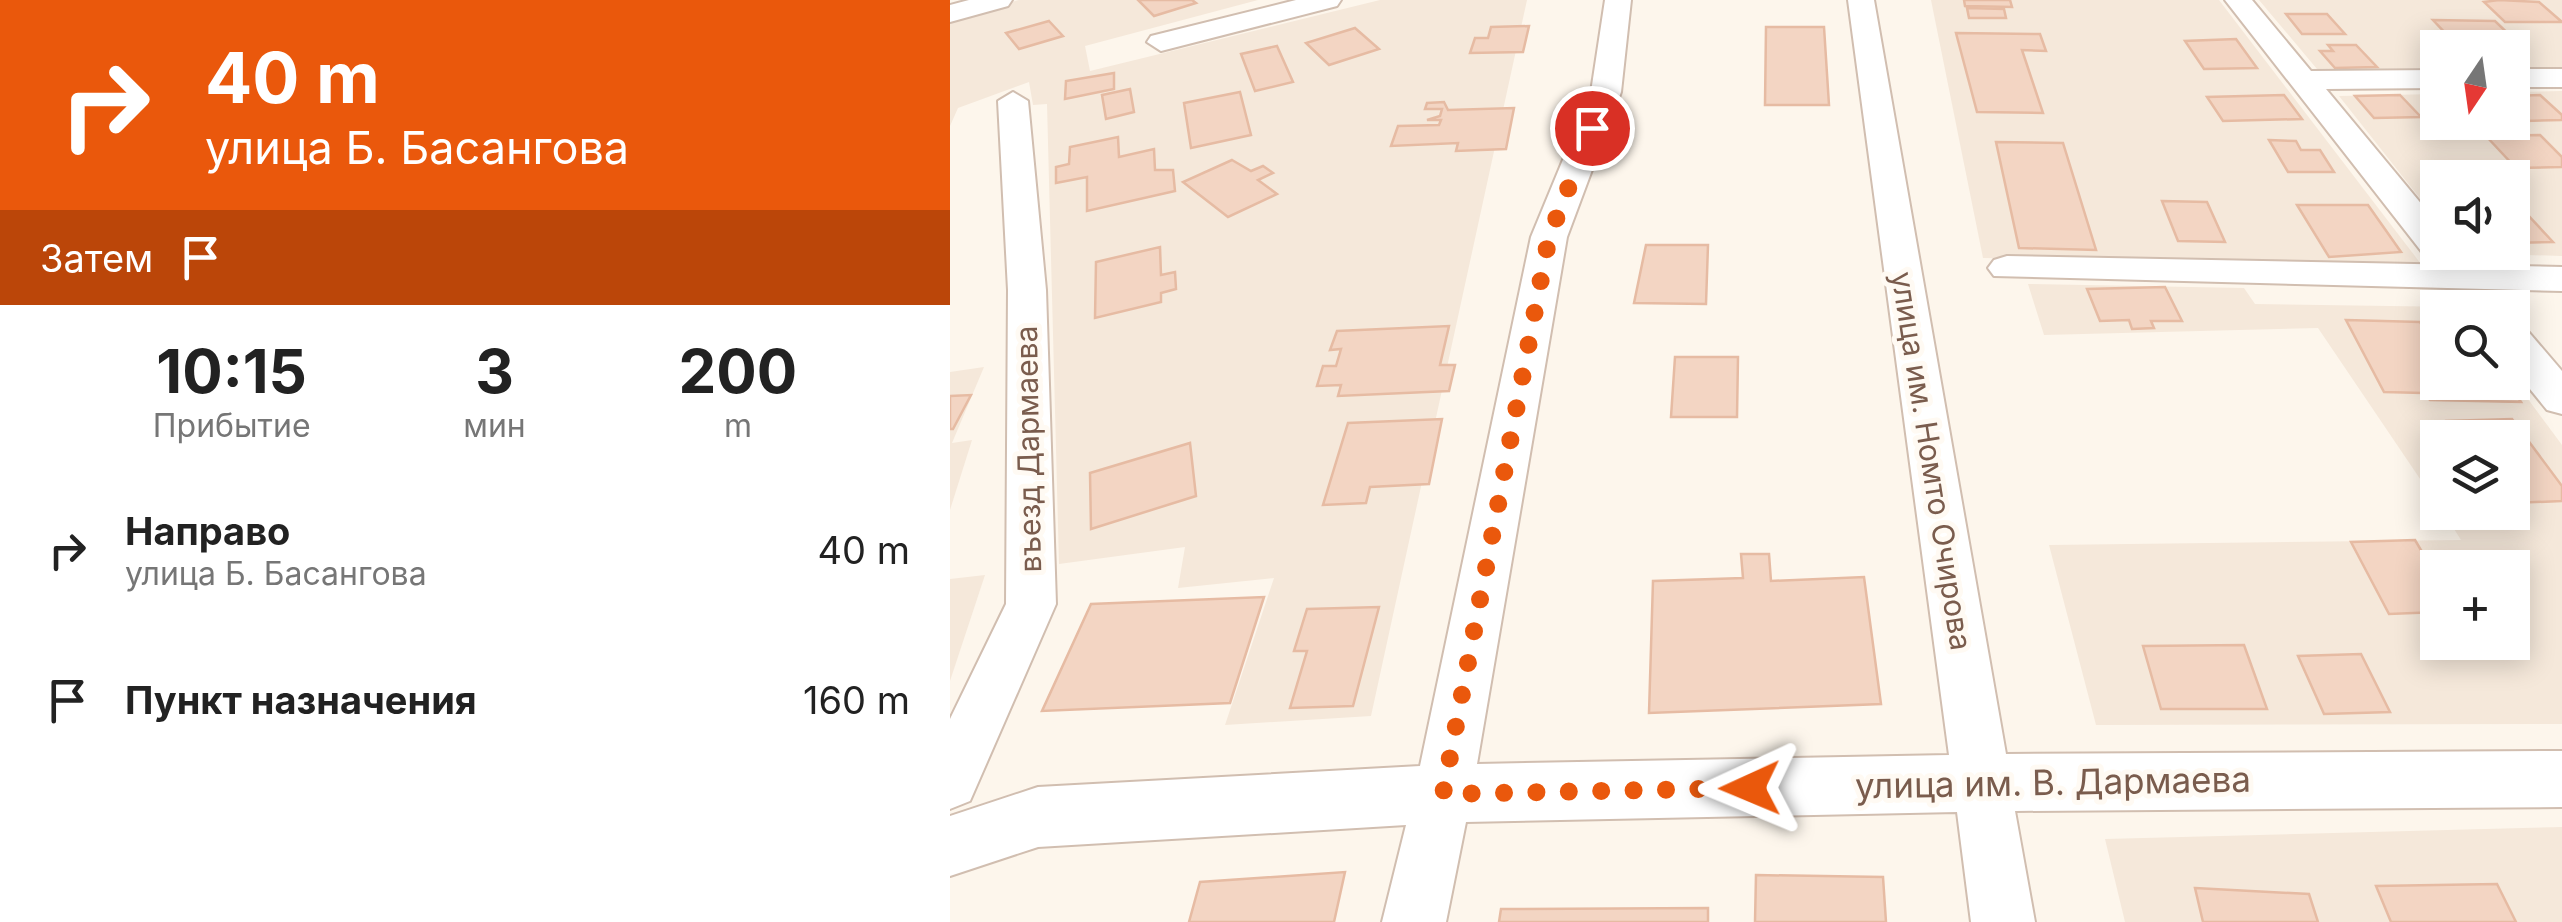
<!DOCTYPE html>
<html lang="ru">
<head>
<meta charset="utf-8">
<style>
  :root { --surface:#fff; --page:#f2f2f2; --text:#222; --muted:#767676 }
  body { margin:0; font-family:Inter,sans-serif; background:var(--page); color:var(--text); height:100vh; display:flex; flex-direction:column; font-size:38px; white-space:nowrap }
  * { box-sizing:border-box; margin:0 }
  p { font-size:32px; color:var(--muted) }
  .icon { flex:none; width:55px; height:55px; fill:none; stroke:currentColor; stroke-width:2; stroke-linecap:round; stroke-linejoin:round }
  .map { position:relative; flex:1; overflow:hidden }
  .drawer { display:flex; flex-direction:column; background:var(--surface); width:950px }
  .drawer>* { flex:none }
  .top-card { background:#ea580c; color:#fff; overflow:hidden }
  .needle { width:65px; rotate:193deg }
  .fabs { position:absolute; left:1470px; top:30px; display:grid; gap:20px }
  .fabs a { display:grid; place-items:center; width:110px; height:110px; border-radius:0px; background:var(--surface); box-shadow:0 5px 25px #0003; font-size:50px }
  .pin { position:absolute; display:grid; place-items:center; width:85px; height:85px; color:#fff; margin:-42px; border:5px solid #fff; border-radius:50%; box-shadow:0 2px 10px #0007 }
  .me { position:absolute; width:110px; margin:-55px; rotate:269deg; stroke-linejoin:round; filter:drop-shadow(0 0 8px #0008) }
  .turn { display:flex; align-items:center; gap:35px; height:210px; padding:0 40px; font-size:45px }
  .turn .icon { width:130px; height:130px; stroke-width:2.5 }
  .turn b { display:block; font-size:70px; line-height:85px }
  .then { display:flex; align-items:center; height:95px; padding:0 40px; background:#0003; gap:20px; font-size:38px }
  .eta { display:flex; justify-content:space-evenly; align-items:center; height:170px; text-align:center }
  .eta b { font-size:60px; font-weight:700; line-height:70px }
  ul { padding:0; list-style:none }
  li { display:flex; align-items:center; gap:30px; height:150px; padding:0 40px }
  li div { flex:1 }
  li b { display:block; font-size:38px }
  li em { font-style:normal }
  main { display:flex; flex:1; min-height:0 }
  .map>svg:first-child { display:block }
</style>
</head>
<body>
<main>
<section class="drawer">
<div class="top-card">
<div class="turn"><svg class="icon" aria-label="right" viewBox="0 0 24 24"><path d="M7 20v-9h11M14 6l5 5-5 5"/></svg><div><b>40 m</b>улица Б. Басангова</div></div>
<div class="then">Затем<svg class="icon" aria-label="arrive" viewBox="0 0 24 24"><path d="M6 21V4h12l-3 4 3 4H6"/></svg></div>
</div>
<div class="eta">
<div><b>10:15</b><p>Прибытие</p></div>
<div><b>3</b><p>мин</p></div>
<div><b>200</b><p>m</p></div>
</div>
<ul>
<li><svg class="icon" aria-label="right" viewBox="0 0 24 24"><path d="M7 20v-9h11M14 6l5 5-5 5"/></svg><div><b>Направо</b><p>улица Б. Басангова</p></div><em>40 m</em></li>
<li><svg class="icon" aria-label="arrive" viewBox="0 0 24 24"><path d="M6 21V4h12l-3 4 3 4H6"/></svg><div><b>Пункт назначения</b></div><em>160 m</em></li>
</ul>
</section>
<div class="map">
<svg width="1612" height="922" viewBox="0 0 1612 922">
  <rect width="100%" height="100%" fill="#fdf6ec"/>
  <g fill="#f5e8da" fill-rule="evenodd">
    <path d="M69 0H308L135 46 140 71 430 0H577L421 716 275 725 324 578 228 588 235 547 109 564 97 104 83 105 79 82 8 108 0 126V19Z"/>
    <path d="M981 0H1269L1471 264 1033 258Z"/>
    <path d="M1309 0H1612V67H1563L1562 48H1488L1487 68 1367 69Z"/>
    <path d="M1612 91V256L1514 253 1562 252V178H1488L1487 220 1389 96 1487 94 1488 122H1562L1563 92Z"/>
    <path d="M1078 284 1294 288 1305 304 1509 307 1488 308V382H1562L1563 379 1612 445V724L1146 725 1099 545 1511 540 1494 513 1562 512V438H1488L1487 504 1368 328 1094 335ZM1488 568H1562V642H1488Z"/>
    <path d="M34 367 2 443 22 440 0 510V372Z"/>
    <path d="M35 575 0 681V579Z"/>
    <path d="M1612 827V922H1175L1155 839Z"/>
  </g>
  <g fill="#f3d5c3" stroke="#e6bba3" stroke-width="2.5">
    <path d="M188 0H242L246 3 204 16Z"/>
    <path d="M1014 0H1060L1062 7 1015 6Z"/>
    <path d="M1549 0 1589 2 1612 22H1555L1534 2Z"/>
    <path d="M1017 8 1054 9 1056 18H1019Z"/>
    <path d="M1336 14H1377L1395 34H1352Z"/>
    <path d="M1483 20 1545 21 1571 46H1547L1540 39 1500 38Z"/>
    <path d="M99 21 113 36 69 49 56 33Z"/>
    <path d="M579 26 573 52 520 53 525 38H538L541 27Z"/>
    <path d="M816 27H874L879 105H815Z"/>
    <path d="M405 28 429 49 379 65 356 43Z"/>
    <path d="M1006 33 1090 34 1096 51 1072 50 1093 113 1027 112Z"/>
    <path d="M1286 39 1307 68 1254 69 1235 41Z"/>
    <path d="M1378 45H1406L1427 67 1385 68 1370 51H1383Z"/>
    <path d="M327 46 343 82 305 91 291 54Z"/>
    <path d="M164 73V89L115 99 116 81Z"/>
    <path d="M180 89 184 112 156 119 152 95Z"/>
    <path d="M290 92 301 135 241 148 234 103Z"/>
    <path d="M1334 95 1352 119 1273 121 1257 97Z"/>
    <path d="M1450 95 1471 117 1424 118 1405 96Z"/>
    <path d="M1590 95 1612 115V120L1574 121 1562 110V96Z"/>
    <path d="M494 102 498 110 564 108 556 149 506 151 508 143 441 146 448 126 489 125 491 120H477L490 116 492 109H475L477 103Z"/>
    <path d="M1590 135 1612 157V167L1566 168 1536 136Z"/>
    <path d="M168 137 169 157 204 149 205 170H223L225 191 137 211V177L106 183V167L119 164 120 147Z"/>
    <path d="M1319 140 1346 141 1351 150H1370L1384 172H1338Z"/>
    <path d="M1046 142 1113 143 1146 250 1069 248Z"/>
    <path d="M282 160 301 171 313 166 323 173 308 180 327 194 278 217 233 182Z"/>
    <path d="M1562 198 1603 242 1562 243Z"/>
    <path d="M1212 201 1257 202 1275 242 1228 241Z"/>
    <path d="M1347 205H1418L1451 252 1379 257Z"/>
    <path d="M696 245H758L756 304 684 303Z"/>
    <path d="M210 247 211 275 225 272 226 289 211 293V302L145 318 146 262Z"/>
    <path d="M1215 287 1232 321H1201L1204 328 1182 329 1179 320 1150 321 1137 289Z"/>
    <path d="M1396 320 1470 322 1480 338H1488V382H1558L1571 402 1480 400 1473 393 1434 392Z"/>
    <path d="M499 326 490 365H505L499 391 388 396 391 385 367 386 373 366H386L391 349 380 350 387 331Z"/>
    <path d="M725 357H788L787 417H721Z"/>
    <path d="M21 395 3 429H0V396Z"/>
    <path d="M492 419 479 484 420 487 416 503 373 505 398 423Z"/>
    <path d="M1562 419 1612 486V501L1562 503V438H1508L1497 421Z"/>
    <path d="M240 443 246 496 141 529 140 473Z"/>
    <path d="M1465 540 1488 579V612L1439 614 1401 542Z"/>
    <path d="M791 554H819L821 581 914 577 931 704 699 713 703 581 793 578Z"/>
    <path d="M314 597 280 703 92 711 141 604Z"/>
    <path d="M429 607 403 706 340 708 357 651H344L357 609Z"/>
    <path d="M1294 645 1317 709H1211L1193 646Z"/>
    <path d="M1411 654 1440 712 1374 714 1348 656Z"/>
    <path d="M395 872 384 922H239L250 882Z"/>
    <path d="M806 875 933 877 936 922H805Z"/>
    <path d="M1547 884 1566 922H1441L1426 886Z"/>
    <path d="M1245 888 1359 894 1368 922H1253Z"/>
    <path d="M758 908V922H549L551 909Z"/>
  </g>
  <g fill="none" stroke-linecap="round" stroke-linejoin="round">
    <defs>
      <g id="minor">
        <path d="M19 0H62L58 6 0 22V5Z"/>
        <path d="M346 0H391L387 6 211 51 197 42 201 36Z"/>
        <path d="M655 0H681L671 92 617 237 527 764 999 755 898 0H924L1056 754 1612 751V807L1065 811 1085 922H1021L1007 812 516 822 496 922H432L456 825 88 847 0 876V816L88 787 470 766 581 237 641 92Z"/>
        <path d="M1275 0H1302L1361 71 1488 70V88L1376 89 1488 224V252H1503L1501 256H1475Z"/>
        <rect x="1562" y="69" width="50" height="18"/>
        <path d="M63 92 78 101 96 290 106 604 20 801 0 809V719L56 604 58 290 48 101Z"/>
        <path d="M1057 256 1612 267V291L1044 276 1038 268 1044 260Z"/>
        <path d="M1562 325 1576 329 1612 371V414L1597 410 1562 367Z"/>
      </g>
    </defs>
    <use href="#minor" stroke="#d1beb0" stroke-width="4"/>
    <use href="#minor" fill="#fff" fill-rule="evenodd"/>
  </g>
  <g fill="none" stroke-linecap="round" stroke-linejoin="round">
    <path stroke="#ea580c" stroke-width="18" stroke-dasharray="0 32.4" d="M642 128 599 237 493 794 800 788"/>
  </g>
  <g text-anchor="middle" stroke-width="10" stroke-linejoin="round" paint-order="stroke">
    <g font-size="30" fill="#7a5c4d" stroke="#fffaf3">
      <text transform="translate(79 449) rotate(-91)" y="10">въезд Дармаева</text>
      <text transform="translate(981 461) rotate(81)" y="10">улица им. Номто Очирова</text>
    </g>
    <g font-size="35" fill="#7a5c4d" stroke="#fffaf3">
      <text transform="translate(1103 783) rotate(-1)" y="12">улица им. В. Дармаева</text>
    </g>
  </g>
</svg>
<div class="fabs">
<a><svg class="needle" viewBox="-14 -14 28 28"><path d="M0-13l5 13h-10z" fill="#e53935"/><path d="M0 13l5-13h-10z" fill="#767676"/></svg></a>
<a><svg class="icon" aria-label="sound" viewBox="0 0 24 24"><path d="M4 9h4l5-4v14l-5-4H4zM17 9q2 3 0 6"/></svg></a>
<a><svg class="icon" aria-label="search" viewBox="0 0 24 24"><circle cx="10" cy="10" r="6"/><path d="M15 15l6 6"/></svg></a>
<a><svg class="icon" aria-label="layers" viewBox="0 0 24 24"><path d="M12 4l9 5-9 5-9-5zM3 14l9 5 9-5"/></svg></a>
<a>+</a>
</div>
<div class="pin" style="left:642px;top:128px;background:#d93025"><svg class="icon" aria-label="arrive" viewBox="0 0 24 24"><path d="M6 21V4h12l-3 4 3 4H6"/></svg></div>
<svg class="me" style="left:800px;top:788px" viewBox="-20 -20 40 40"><path d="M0-17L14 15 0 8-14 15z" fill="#ea580c" stroke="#fff" stroke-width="4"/></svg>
</div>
</main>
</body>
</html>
